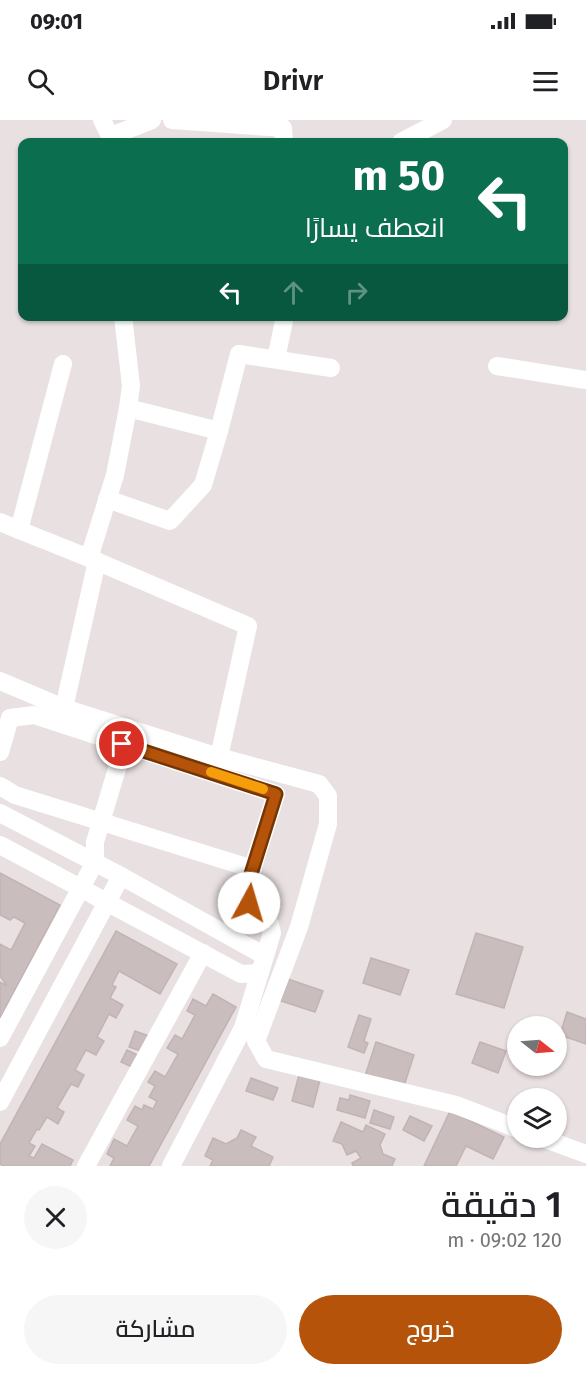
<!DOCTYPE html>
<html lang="ar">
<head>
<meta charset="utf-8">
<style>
  :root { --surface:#fff; --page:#f6f6f6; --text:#202124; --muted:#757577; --accent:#b45309 }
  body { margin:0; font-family:"Fira Sans",Cairo,sans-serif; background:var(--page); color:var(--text); direction:rtl; height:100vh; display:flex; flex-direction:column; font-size:22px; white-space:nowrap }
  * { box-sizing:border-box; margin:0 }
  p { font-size:20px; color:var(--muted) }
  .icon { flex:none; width:33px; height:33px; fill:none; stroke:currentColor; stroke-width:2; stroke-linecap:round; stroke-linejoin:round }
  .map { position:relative; height:1046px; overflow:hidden; direction:ltr }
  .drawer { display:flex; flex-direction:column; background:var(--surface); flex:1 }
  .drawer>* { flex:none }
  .hud { position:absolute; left:18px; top:18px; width:550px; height:183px; border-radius:12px; box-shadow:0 2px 4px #0004; direction:rtl; background:#0b6e4f; color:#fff; overflow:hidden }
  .needle { width:39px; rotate:107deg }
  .controls { position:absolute; left:507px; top:896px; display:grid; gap:12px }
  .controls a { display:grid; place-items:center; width:60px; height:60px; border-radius:50%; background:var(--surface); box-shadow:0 2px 4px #0004; font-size:30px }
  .pin { position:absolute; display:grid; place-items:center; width:51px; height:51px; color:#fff; margin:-26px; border:3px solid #fff; border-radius:50%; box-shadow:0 2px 6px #0007 }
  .me { position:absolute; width:66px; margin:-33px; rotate:6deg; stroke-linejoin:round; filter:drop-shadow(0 0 4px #0008) }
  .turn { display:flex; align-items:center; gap:21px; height:126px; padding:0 24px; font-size:27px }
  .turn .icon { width:78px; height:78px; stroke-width:2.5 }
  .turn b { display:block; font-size:42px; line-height:51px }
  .lanes { display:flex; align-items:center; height:57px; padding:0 24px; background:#0003; justify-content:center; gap:30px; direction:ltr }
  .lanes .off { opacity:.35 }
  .round { display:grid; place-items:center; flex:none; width:63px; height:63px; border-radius:32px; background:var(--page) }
  .head { display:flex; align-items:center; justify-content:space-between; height:102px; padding:0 24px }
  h1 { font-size:36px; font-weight:600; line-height:45px }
  .cta { display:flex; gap:12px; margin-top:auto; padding:12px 24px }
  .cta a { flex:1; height:69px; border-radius:36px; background:var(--accent); color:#fff; font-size:24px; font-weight:600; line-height:69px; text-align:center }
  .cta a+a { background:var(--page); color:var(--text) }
  .status { display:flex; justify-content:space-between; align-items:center; height:42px; padding:0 30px; background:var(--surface); direction:ltr }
  .status svg { height:16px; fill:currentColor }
  header { display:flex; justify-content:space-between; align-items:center; height:78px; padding:0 24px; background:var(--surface); font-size:27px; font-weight:600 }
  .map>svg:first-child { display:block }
</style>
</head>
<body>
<div class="status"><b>09:01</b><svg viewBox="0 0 49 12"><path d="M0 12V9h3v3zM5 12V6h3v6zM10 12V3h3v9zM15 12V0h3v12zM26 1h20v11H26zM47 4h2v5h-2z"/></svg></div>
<header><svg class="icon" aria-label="menu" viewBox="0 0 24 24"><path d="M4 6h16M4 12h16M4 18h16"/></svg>Drivr<svg class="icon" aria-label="search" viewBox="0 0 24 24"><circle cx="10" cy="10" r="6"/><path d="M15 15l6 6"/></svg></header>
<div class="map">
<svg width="586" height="1046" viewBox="0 0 586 1046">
  <rect width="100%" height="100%" fill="#e9e0e1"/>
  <g fill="#c9bdbe" stroke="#c2b3b4" stroke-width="1.5">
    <path d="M0 753 60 785 0 898V862L7 866 0 856V824L11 830 25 803 14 797 10 800 0 795Z"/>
    <path d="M116 811 177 844 160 874 119 851 112 865 116 867 110 878 123 885 116 898 109 894 97 917 104 921 96 935 86 930 75 950 84 955 78 967 71 964 57 988 64 992 58 1004 47 997 39 1010 37 1009 29 1023 35 1026 29 1036 34 1038 42 1024 73 1040 70 1046H4L0 1044V1024Z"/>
    <path d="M476 813 523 827 504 888 456 874Z"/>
    <path d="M371 838 409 850 400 875 363 863Z"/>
    <path d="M288 859 323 871 315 892 281 881Z"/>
    <path d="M213 874 236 887 149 1046H110L114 1038 107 1034 114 1019 127 1026 138 1006 127 1000 135 986 142 990 144 985 153 989 157 981 149 977 155 966 148 962 155 951 165 957 178 934 167 928 175 915 182 919 195 895 187 891 193 879 206 886Z"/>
    <path d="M567 892 586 899V924L560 915Z"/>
    <path d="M359 895 371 899 364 921 368 923 364 933 348 927Z"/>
    <path d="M135 911 149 916 144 932 129 927Z"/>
    <path d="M376 922 414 935 403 969 365 956Z"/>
    <path d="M480 922 506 931 498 953 472 943Z"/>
    <path d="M127 930 142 937 136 949 121 942Z"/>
    <path d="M299 955 320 960 313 987 292 981Z"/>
    <path d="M251 958 278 968 273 980 246 971Z"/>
    <path d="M350 975 370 981 365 998 337 990 340 978 349 980Z"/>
    <path d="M374 990 394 997 390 1009 370 1003Z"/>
    <path d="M450 991 504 1017 493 1039 466 1026 456 1046H424Z"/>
    <path d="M410 996 432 1006 424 1021 403 1010Z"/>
    <path d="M341 1002 363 1012 366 1005 385 1014 380 1025 383 1034 395 1039 392 1046H353L352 1043 361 1038 356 1031 347 1035 342 1024 333 1021Z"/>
    <path d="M241 1010 256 1017 251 1026 273 1037 269 1046H210L213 1040 205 1036 213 1018 226 1024 237 1018Z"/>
  </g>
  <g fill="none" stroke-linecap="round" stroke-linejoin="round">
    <g stroke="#fff" stroke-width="18">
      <path d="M102 0 113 22"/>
      <path d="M172 0 283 8 284 22"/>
      <path d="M111 16 152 0"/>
      <path d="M401 22 443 0"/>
      <path d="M123 196 131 266 128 288 115 355 89 438 248 506 219 637"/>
      <path d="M276 239 285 196"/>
      <path d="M63 244 19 410 89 438"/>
      <path d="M497 246 586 260"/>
      <path d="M219 311 239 234 331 248"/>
      <path d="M107 379 170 401 203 365 219 311 128 288"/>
      <path d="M0 402 19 410"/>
      <path d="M0 561 64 588 219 637 319 664 328 676V704L299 807 256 921 266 939 456 985 518 1009"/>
      <path d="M64 588 97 441"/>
      <path d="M0 632 10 598 34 595 276 674 246 769 249 783 270 805 272 813 243 908 171 1046"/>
      <path d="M0 666 15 675 253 749"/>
      <path d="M0 693 121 756 265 836"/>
      <path d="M0 725 241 854 260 853"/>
      <path d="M0 918 95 742V722L119 642"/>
      <path d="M0 982 121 756"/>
      <path d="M540 1017 586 1034"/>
      <path d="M86 1046 203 833"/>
    </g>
  </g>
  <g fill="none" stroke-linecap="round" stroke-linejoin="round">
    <defs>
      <path id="route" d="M122 624 276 674 246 770 249 783"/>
    </defs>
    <use href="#route" stroke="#753606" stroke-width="15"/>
    <use href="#route" stroke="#b45309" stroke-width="10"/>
    <path stroke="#f59e0b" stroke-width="10" d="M211 652 263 669"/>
  </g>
</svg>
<div class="controls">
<a><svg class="needle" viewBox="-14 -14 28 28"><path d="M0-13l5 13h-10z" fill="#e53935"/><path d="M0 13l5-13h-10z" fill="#757577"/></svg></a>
<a><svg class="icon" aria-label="layers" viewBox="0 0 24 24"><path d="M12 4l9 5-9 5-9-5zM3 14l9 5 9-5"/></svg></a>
</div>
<div class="pin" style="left:122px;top:624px;background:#d93025"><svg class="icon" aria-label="arrive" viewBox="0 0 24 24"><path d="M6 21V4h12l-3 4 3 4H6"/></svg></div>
<svg class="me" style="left:249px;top:783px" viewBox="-20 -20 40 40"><circle r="19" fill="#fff"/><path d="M0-13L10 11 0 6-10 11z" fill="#b45309"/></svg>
<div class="hud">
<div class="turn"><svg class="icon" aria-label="left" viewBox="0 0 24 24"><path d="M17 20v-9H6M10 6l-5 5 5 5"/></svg><div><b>50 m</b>انعطف يسارًا</div></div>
<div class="lanes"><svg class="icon" aria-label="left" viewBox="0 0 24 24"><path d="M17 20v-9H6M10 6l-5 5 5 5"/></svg><svg class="icon off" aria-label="ahead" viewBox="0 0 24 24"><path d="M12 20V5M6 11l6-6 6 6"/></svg><svg class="icon off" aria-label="right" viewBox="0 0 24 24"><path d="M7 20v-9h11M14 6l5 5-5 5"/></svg></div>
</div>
</div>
<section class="drawer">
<div class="head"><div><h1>1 دقيقة</h1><p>120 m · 09:02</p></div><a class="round"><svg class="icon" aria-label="close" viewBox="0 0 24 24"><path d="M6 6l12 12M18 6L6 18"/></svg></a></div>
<div class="cta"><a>خروج</a><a>مشاركة</a></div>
</section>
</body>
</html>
